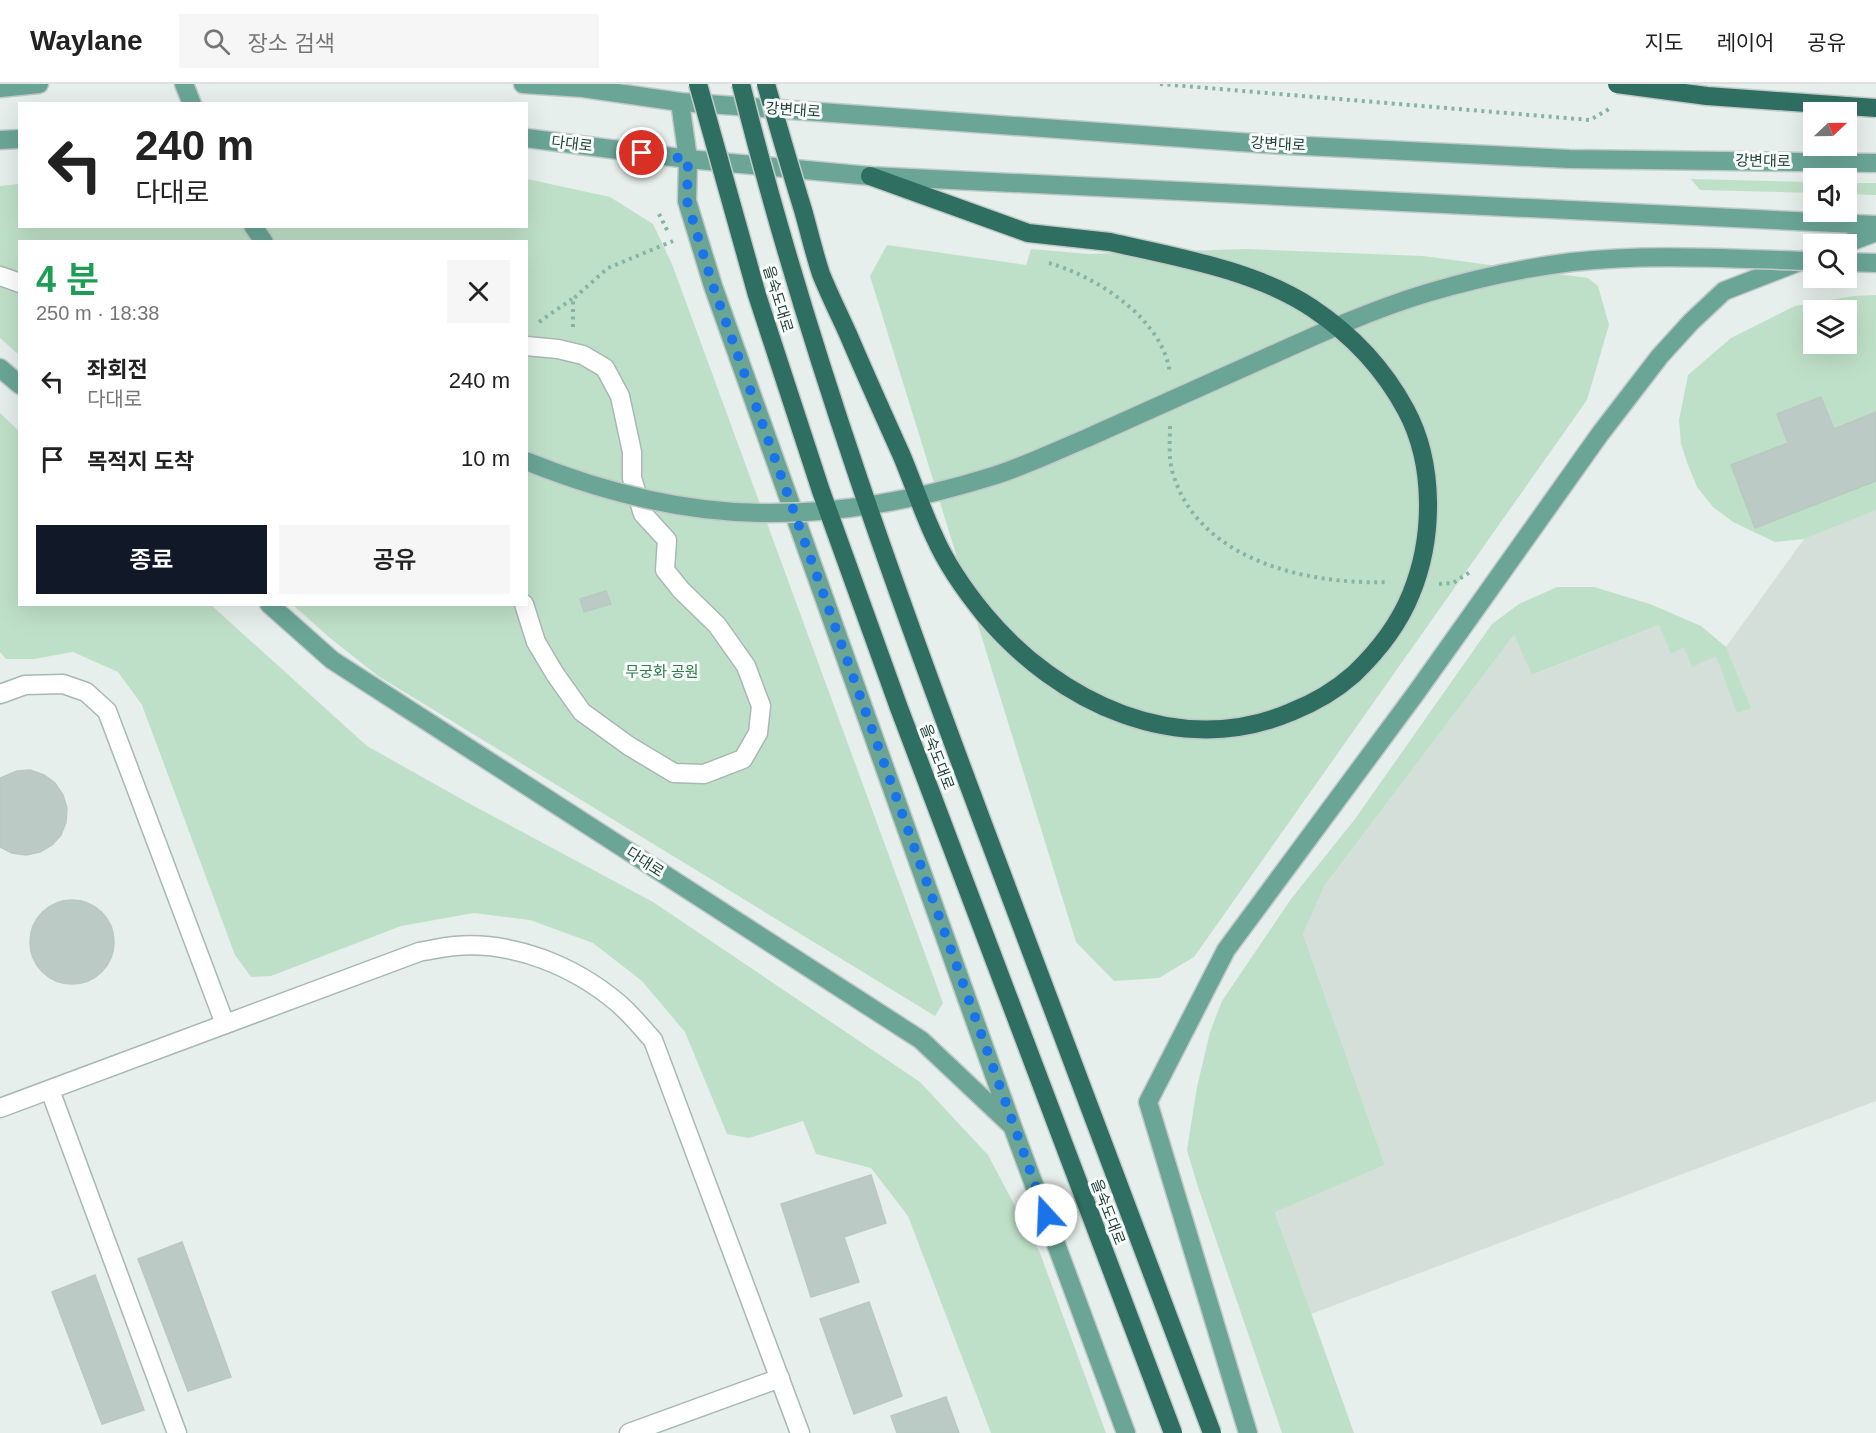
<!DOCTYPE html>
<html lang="ko">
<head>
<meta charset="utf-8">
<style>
  :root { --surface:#fff; --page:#f6f6f6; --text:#222; --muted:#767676; --line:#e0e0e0; --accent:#111827 }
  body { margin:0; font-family:Helvetica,"Noto Sans KR",sans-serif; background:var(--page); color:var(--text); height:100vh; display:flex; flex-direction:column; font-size:22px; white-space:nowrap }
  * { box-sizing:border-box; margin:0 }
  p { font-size:20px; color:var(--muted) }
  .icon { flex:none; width:33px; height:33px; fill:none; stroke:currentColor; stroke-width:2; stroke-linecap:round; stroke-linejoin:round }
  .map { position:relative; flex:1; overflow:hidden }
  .side { position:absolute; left:18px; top:156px; width:510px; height:366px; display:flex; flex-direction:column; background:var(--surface); border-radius:0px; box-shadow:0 6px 24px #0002 }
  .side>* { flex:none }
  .hud { position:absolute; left:18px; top:18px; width:510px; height:126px; border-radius:0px; box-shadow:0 6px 24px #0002; background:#fff; color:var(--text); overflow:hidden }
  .needle { width:39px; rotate:68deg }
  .fabs { position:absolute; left:1803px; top:18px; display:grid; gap:12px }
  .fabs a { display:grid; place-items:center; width:54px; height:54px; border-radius:0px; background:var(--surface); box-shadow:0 6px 24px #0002; font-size:30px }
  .pin { position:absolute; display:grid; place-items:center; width:51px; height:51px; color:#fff; margin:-26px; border:3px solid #fff; border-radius:50%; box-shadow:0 2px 6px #0007 }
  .me { position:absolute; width:66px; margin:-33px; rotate:340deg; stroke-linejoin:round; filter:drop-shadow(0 0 4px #0008) }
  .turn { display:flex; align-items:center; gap:21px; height:126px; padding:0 18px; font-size:27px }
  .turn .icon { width:78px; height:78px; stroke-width:2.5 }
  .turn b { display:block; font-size:42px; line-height:51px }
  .round { display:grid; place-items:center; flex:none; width:63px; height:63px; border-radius:0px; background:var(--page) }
  .head { display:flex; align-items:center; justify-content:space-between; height:102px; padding:0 18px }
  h1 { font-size:36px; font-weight:600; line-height:45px; color:#1e9e55 }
  .cta { display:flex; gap:12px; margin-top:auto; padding:12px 18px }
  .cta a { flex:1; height:69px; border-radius:0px; background:var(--accent); color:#fff; font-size:24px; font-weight:600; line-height:69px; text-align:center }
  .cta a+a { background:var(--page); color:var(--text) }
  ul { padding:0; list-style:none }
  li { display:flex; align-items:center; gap:18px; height:78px; padding:0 18px }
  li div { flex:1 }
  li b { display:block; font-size:22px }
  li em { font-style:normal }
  header { display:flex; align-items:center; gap:36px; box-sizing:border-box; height:84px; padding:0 30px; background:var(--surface); border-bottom:2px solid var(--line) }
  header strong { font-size:28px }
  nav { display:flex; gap:33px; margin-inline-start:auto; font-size:21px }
  .search { width:420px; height:54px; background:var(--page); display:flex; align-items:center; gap:15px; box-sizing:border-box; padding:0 21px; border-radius:0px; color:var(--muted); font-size:22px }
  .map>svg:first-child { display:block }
</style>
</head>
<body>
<header>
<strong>Waylane</strong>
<div class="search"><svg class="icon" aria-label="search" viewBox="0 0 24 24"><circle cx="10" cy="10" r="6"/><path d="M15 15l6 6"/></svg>장소 검색</div>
<nav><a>지도</a><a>레이어</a><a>공유</a></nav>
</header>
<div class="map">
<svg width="1876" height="1349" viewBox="0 0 1876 1349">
  <rect width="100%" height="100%" fill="#e6efeb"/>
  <path fill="#d4dfda" d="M1876 424V1017L1311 1230 1275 1127 1385 1081 1303 850 1325 801 1514 551 1533 591 1659 541 1726 563 1804 455Z"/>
  <g fill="#bfe0c8" fill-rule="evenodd">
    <path d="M527 95 610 113 653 140 672 180 943 919 935 932 378 592 330 554 293 521 526 520V158H20L19 271 0 254V102L19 100 20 142H526Z"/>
    <path d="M1691 95 1813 98V109L1700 106Z"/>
    <path d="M1847 99H1876V111L1847 110Z"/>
    <path d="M887 161 1026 181 1031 165 1089 170 1246 165 1423 172 1588 194 1598 202 1609 241 1587 316 1194 873 1159 894 1114 897 1076 858 870 192Z"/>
    <path d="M1876 211V426L1804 455 1775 458 1733 438 1713 423 1697 403 1688 381 1681 360 1679 336 1688 291 1731 254 1795 222 1854 212ZM1814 226H1846V260H1814Z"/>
    <path d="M0 329 19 347 20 520 211 521 367 662 472 721 653 818 920 998 988 1071 1040 1169 1106 1349H991L908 1132 871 1084 816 1070 803 1037 749 1054 727 1050 685 948 642 897 593 859 530 836 474 829 401 842 271 892 251 893 235 871 142 621 118 588 73 568 34 575H6L0 568Z"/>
    <path d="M1557 503H1594L1650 520 1701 542 1726 563 1751 624 1737 629 1716 572 1692 583 1684 563 1671 570 1659 541 1532 591 1514 551 1325 801 1303 850 1385 1081 1275 1128 1354 1349H1282L1197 1100 1187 1066 1197 1003 1210 948 1222 917 1291 815 1355 735 1492 540 1519 520Z"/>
  </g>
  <g fill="#bbcac4" stroke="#b8c9c2" stroke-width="1.5">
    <path d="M1821 313 1834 345 1876 328V397L1755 444 1731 381 1788 359 1777 330Z"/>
    <path d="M606 507 611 520 584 528 580 515Z"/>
    <path d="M30 686 44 691 55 699 63 711 67 724 66 738 61 751 52 761 40 768 26 771 12 769 0 763V694L17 687Z"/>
    <circle cx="72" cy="858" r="42"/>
    <path d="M871 1091 886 1139 844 1153 859 1198 811 1213 781 1120Z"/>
    <path d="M182 1158 231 1293 188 1307 138 1175Z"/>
    <path d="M95 1191 144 1326 102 1340 52 1208Z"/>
    <path d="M869 1218 902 1312 854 1330 820 1235Z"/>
    <path d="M946 1313 959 1349H897L891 1332Z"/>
  </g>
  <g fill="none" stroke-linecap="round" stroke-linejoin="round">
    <defs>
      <g id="minor">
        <path d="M0 192 20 199"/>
        <path d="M524 520 536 558 555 590 582 628 629 662 674 689 704 690 743 675 758 649 761 622 746 582 717 541 681 506 665 486 667 456 643 430 632 394V368L620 312 605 284 583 271 558 265 526 262"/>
        <path d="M0 610 25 601 63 600 86 608 107 627 225 940"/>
        <path d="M50 1006 177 1349"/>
        <path d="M0 1024 419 868C431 866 443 863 455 862 514 857 574 882 618 919 631 930 642 944 653 956L800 1349"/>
        <path d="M629 1349 780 1294"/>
      </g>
      <g id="major">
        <path d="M184 0 192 20"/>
        <path d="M523 0 583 4 680 18 1267 60 1569 75 1876 79"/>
        <path d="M0 4 39 0"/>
        <path d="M680 18 688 75 687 117 713 202 1013 1044 1126 1349"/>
        <path d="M526 54 688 75 870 92 1876 141"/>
        <path d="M0 56 20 55"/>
        <path d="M253 142 264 158"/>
        <path d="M1845 160 1876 148"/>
        <path d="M1846 178 1876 179"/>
        <path d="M0 284 20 301"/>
        <path d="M269 520 332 576 921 956 1010 1040"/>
        <path d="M1248 1349 1148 1018 1226 866 1416 609 1600 350 1660 272 1691 238 1724 207 1804 176"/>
      </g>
      <path id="highway" d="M870 92 1028 149 1110 158"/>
    </defs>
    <use href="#minor" stroke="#a8b8b2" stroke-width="21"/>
    <use href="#major" stroke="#c2cac8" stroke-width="21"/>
    <use href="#highway" stroke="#c2cac8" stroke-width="21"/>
    <g stroke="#86b3a5" stroke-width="4" stroke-dasharray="3 4.5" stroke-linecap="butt">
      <path d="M1160 0 1590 36 1611 24"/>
      <path d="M659 130 668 148"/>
      <path d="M1049 179C1098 193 1164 236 1170 290"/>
      <path d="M539 238 572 215"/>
      <path d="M573 243V215L608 184 673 157"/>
      <path d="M1170 342C1170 359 1168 377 1174 393 1202 478 1310 501 1389 498"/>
      <path d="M1439 500 1453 499 1470 488"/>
    </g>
    <use href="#minor" stroke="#fff" stroke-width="18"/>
    <use href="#major" stroke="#6aa596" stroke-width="18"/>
    <use href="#highway" stroke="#2f6f62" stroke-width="18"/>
    <defs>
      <path id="major-bridge" d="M526 377C600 407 681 428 762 429 839 430 920 415 993 392 1025 382 1056 367 1087 354 1136 332 1185 310 1234 288 1297 260 1361 229 1427 209 1474 195 1523 184 1572 178 1652 169 1733 175 1814 177"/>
      <g id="highway-bridge">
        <path d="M698 0 757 211 821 407 899 624 1173 1349"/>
        <path d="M741 0C807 265 901 522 997 777 1069 968 1140 1158 1212 1349"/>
        <path d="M766 0C778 42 790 84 803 126 809 147 814 169 821 190 829 210 839 230 848 250 865 290 883 330 901 370 913 398 922 427 935 454 946 479 967 509 984 530 1058 619 1179 676 1291 628 1314 619 1336 606 1354 590 1377 568 1399 540 1411 510 1434 454 1435 380 1406 326 1384 285 1351 250 1312 224 1255 186 1176 173 1110 158"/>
        <path d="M1617 0 1707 12 1876 24"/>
      </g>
    </defs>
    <use href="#major-bridge" stroke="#c2cac8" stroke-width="21" stroke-linecap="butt"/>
    <use href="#highway-bridge" stroke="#c2cac8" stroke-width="21" stroke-linecap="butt"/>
    <use href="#major-bridge" stroke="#6aa596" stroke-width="18"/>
    <use href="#highway-bridge" stroke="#2f6f62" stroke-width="18"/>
  </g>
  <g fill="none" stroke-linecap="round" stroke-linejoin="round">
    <path stroke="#1a73e8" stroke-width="10" stroke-dasharray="0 18" d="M642 69 688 75 687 117 713 202 1046 1131"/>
  </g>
  <g text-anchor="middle" stroke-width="6" stroke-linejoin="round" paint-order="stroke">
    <g font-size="15" fill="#24423a" stroke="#f7fbf9">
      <text transform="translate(793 26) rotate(4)" y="5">강변대로</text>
      <text transform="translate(572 60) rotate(7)" y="5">다대로</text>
      <text transform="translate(1278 60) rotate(3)" y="5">강변대로</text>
      <text transform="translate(1763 77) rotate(1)" y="5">강변대로</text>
      <text transform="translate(778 215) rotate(73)" y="5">을숙도대로</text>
      <text transform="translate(937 673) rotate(69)" y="5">을숙도대로</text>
      <text transform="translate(645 778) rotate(33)" y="5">다대로</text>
      <text transform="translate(1108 1128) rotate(69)" y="5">을숙도대로</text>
    </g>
    <g font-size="15" fill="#2d7a4b" stroke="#f7fbf9">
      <text x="662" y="593">무궁화 공원</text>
    </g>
  </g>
</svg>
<div class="fabs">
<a><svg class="needle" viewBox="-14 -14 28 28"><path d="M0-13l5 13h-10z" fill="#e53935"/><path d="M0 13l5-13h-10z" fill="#767676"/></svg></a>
<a><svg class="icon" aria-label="sound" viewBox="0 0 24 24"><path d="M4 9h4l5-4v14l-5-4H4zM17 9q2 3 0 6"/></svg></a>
<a><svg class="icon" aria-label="search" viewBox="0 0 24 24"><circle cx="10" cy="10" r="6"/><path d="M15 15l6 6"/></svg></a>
<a><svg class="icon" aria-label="layers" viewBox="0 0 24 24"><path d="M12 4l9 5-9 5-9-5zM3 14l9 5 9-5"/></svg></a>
</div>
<div class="pin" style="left:642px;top:69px;background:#d93025"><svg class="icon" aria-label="arrive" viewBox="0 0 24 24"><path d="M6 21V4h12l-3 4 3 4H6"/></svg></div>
<svg class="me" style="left:1046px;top:1131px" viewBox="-20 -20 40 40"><circle r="19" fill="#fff"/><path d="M0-13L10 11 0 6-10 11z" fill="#1a73e8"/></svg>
<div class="hud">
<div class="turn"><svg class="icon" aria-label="left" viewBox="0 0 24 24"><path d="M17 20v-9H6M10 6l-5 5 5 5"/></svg><div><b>240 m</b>다대로</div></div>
</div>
<section class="side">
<div class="head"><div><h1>4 분</h1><p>250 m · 18:38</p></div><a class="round"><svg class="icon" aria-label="close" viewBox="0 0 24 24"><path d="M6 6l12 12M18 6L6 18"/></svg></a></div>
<ul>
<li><svg class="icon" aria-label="left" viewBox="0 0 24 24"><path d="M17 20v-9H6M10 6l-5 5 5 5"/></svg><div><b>좌회전</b><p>다대로</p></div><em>240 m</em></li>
<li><svg class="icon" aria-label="arrive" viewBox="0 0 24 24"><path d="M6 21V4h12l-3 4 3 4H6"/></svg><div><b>목적지 도착</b></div><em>10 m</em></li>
</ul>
<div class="cta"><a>종료</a><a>공유</a></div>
</section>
</div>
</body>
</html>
